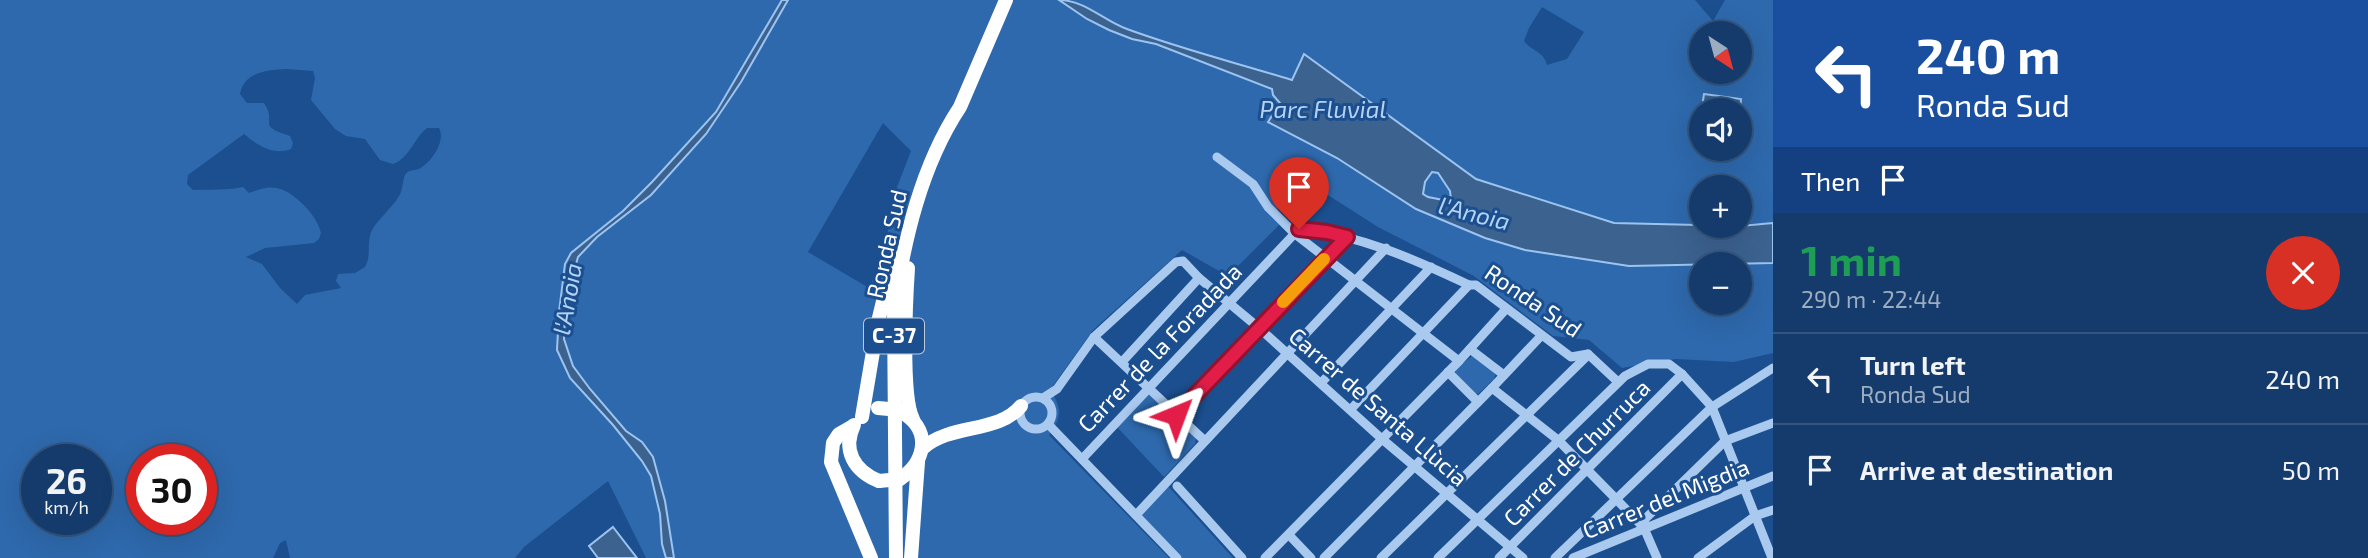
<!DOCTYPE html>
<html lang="en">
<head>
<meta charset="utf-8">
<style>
  :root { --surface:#143b6b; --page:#214673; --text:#f1f3f6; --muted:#9dadc1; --line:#33557e }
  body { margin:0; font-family:"Exo 2",sans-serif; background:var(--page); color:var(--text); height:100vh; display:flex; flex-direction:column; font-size:26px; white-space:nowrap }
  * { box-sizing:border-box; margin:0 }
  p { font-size:23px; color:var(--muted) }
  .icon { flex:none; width:38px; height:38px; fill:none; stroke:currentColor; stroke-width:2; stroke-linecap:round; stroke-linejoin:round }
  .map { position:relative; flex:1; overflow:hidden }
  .side { display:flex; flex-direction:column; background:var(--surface); width:595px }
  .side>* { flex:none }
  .banner { background:#1a4fa0; color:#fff; overflow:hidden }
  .needle { width:46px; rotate:144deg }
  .fabs { position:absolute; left:1689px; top:21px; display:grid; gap:14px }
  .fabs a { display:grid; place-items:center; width:63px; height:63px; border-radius:50%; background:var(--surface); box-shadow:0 7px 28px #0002,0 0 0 2px var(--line); font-size:35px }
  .speed { position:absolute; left:21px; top:444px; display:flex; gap:14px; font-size:35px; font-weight:700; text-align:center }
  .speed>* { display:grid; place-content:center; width:91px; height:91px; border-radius:50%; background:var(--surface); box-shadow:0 7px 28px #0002,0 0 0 2px var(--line); line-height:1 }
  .speed small { font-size:18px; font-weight:400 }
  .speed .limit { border:10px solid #d22; background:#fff; color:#111 }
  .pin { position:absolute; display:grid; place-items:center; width:60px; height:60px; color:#fff; margin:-72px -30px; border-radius:50% 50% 50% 0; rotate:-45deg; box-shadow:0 0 7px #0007 }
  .pin .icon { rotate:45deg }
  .me { position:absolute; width:77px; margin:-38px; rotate:44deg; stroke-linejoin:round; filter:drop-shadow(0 0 5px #0008) }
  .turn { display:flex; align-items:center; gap:24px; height:147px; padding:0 28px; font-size:32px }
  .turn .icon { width:91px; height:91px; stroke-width:2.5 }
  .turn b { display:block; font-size:49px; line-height:60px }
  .then { display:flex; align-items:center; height:66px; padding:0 28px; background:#0003; gap:14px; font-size:26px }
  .round { display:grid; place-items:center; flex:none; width:74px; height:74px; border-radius:37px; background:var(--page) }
  .head { display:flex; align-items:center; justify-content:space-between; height:119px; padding:0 28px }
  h1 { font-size:42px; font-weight:700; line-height:52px; color:#1e9e55 }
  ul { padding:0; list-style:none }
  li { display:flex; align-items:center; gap:21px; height:91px; padding:0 28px; border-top:2px solid var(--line) }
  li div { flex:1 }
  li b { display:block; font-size:26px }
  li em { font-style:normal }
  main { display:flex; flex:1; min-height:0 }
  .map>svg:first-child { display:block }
</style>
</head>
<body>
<main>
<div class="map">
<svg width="1773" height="558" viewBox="0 0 1773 558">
  <rect width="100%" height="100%" fill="#1b4f8f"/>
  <g fill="#2e69ad" fill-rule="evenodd">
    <path d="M0 0H782L716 112 652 182 623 211 571 253 565 264 559 312 557 350 570 378 613 425 642 461 651 476 660 514 662 544 666 558H646L608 481 524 547 515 558H290L286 540 280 543 273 558H0ZM287 69 313 71 315 78 311 100 335 129 346 136 365 139 380 160 393 164C410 158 414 138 427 128H439C446 141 432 162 419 169 414 171 409 169 405 175 402 182 403 190 399 196 392 208 379 218 372 230 366 242 372 255 365 267L355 273 338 274 336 281 341 288 305 295 297 304 280 288 262 264 246 257 265 248 314 243 319 239 321 233C318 216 293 190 276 188 266 186 258 190 249 193L243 187C227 191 210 189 193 190L187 184 188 175 244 134C257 145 274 156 291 149L293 143 290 136C255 125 278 124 264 103H247L240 94C244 72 267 70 287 69ZM37 460H96V520H37ZM142 460H201V520H142Z"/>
    <path d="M788 0H1059L1087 19 1132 39 1156 44 1272 89 1273 95 1280 102 1269 123 1337 158 1416 209 1485 238 1525 250 1629 266 1701 265V303H1740V264H1717L1773 263V353L1734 362 1676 359 1622 368 1589 340 1553 336 1474 276 1378 227 1295 174 1281 173 1273 184 1280 224 1228 276 1182 250 1093 330 1050 390C1062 407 1062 418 1049 435L1169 558H674L665 501 653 457 642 442 626 431 590 389 573 366 564 339 565 315 569 290 578 257 597 237 651 195 706 134 741 82ZM883 123 911 151 894 195 893 212 878 267 869 288 808 252Z"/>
    <path d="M1071 0H1695L1713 21 1725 0H1773V223L1740 224V187H1701V225L1614 223 1475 179 1304 54 1292 80C1217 57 1138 42 1071 0ZM1542 7 1584 32 1567 59 1547 65C1544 51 1531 51 1524 41L1529 28ZM1701 33H1740V72H1701ZM1701 110H1740V149H1701Z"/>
    <path d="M1432 172 1437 173 1450 191 1451 200 1448 202 1428 197 1423 194 1425 182Z"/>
    <path d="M1473 355 1496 373 1494 379 1478 394 1472 393 1455 375 1456 369Z"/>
    <path d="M1149 394 1196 438 1195 444 1164 477 1117 427Z"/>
    <path d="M1167 485 1233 558H1181L1141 517 1143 511Z"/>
  </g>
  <g fill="#3c6290" stroke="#9cc4f0" stroke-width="2" fill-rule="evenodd">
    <path d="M782 0H788L741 82 706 134 651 195 597 237 578 257 569 290 565 315 564 339 573 366 590 389 626 431 642 442 653 457 665 501 674 558H666L662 544 660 514 651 476 642 461 613 425 570 378 557 350 559 312 565 264 571 253 623 211 652 182 716 112Z"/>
    <path d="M1059 0C1085 0 1104 21 1127 29 1181 49 1237 63 1292 80L1304 54 1476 179 1614 223 1740 226 1773 223V263L1629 266 1525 250 1485 238 1416 209 1337 158 1268 122 1280 103 1273 95 1272 89 1156 44 1132 39 1109 30 1087 19ZM1432 172 1438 173 1450 191 1451 199 1448 201 1428 197 1423 194 1425 182Z"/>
    <path d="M1704 94 1741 99 1740 111 1702 107Z"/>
    <path d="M613 527 637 558H598L589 546Z"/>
  </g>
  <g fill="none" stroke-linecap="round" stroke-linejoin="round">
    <g stroke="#a9c9ee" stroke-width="9">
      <path d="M1217 157 1253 184 1268 207 1295 234 1459 361"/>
      <path d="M1094 337 1205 441"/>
      <path d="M1470 349 1504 375"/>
      <path d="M1588 354 1618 382"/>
      <path d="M1122 362 1199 278"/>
      <path d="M1448 372 1478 402"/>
      <path d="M1321 383 1431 267"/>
      <path d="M1492 388 1558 440 1617 500 1644 528 1657 558"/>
      <circle cx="1036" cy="413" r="16"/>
      <path d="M1043 398 1057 389 1094 337 1176 262 1183 261 1199 278 1259 328 1382 439 1523 558"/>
      <path d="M1351 409 1469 285"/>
      <path d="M1176 415 1347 237"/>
      <path d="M1048 424 1177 558"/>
      <path d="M1082 459 1299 229C1360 235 1414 259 1469 285H1476L1571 357 1588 354"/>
      <path d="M1177 486 1242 558"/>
      <path d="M1136 515 1386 248"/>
      <path d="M1644 528 1645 519 1725 441 1773 423"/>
      <path d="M1289 535 1311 558"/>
      <path d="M1265 558 1459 361 1506 309"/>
      <path d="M1324 558 1492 388 1541 336"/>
      <path d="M1381 558 1587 356"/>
      <path d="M1438 558 1625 376 1648 364H1669L1682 374 1712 407 1772 558"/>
      <path d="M1499 558 1682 374"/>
      <path d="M1555 558 1712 407 1773 368"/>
      <path d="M1573 558 1773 476"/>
      <path d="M1698 558 1755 516 1773 510"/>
    </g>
    <g stroke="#fff" stroke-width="14">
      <path d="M908 268C906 298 901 397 913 419"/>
      <path d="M862 417 878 322 894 256"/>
      <path d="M854 425C842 450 854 471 879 481"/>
      <path d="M853 426 839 434 833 443 831 462 871 558"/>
      <path d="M923 448C951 423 998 434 1021 406"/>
      <path d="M900 479C924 463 932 433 906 415"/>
      <path d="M896 558 894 309C904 240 921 166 960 107L1006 0"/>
      <path d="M911 558 918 462"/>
    </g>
    <g stroke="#fff" stroke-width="14">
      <path d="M878 408 900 410"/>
      <path d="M879 481 900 479"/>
    </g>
  </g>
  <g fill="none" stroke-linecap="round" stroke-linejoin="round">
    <defs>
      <path id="route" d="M1176 415 1347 237 1327 232 1299 229"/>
    </defs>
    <use href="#route" stroke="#92132f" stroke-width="18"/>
    <use href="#route" stroke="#e11d48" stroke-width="12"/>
    <path stroke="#f59e0b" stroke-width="12" d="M1283 302 1324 259"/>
  </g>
  <g text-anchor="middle" stroke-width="6" stroke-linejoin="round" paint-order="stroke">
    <rect fill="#1b4f8f" stroke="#bbcadd" stroke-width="2" x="864" y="318.5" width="60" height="35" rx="5"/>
    <g font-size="21" font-weight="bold" fill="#fff">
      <text x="894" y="343">C-37</text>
    </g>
    <g font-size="23" fill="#fff" stroke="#1b4f8f">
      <text transform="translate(887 244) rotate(-77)" y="8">Ronda Sud</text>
      <text transform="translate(1533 301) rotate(34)" y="8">Ronda Sud</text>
      <text transform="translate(1160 348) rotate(-46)" y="8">Carrer de la Foradada</text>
      <text transform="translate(1378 407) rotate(41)" y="8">Carrer de Santa Llùcia</text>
      <text transform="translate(1577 453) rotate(-45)" y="8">Carrer de Churruca</text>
      <text transform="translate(1666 499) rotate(-22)" y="8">Carrer del Migdia</text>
    </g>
    <g font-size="24" font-style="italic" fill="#b5d3f5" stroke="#1b4f8f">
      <text x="1323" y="118">Parc Fluvial</text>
      <text transform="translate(1474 214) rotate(14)" y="8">l'Anoia</text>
      <text transform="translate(568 299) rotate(-80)" y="8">l'Anoia</text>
    </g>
  </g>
</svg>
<div class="fabs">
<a><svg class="needle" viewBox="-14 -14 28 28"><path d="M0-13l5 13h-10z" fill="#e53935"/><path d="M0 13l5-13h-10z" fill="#9dadc1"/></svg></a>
<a><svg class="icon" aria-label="sound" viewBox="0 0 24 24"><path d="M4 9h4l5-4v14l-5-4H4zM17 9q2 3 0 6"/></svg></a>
<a>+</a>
<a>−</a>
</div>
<div class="speed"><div>26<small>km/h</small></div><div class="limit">30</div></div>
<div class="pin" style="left:1299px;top:229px;background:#d93025"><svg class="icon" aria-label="arrive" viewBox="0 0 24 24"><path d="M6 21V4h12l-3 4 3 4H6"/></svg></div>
<svg class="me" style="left:1176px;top:415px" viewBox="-20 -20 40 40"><path d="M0-17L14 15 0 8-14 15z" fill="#e11d48" stroke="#fff" stroke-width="4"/></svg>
</div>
<section class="side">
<div class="banner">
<div class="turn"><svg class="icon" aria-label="left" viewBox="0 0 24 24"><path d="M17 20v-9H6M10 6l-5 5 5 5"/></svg><div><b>240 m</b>Ronda Sud</div></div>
<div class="then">Then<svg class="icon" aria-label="arrive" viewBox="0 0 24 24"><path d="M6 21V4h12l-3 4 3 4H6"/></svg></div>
</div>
<div class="head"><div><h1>1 min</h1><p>290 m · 22:44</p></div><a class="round" style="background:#d93025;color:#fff"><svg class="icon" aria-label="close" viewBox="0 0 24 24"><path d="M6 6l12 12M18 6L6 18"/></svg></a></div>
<ul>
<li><svg class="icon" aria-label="left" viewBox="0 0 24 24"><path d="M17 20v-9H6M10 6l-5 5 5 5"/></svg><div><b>Turn left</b><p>Ronda Sud</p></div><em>240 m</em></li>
<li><svg class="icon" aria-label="arrive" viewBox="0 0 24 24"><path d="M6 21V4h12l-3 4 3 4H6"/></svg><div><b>Arrive at destination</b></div><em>50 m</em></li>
</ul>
</section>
</main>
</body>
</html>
